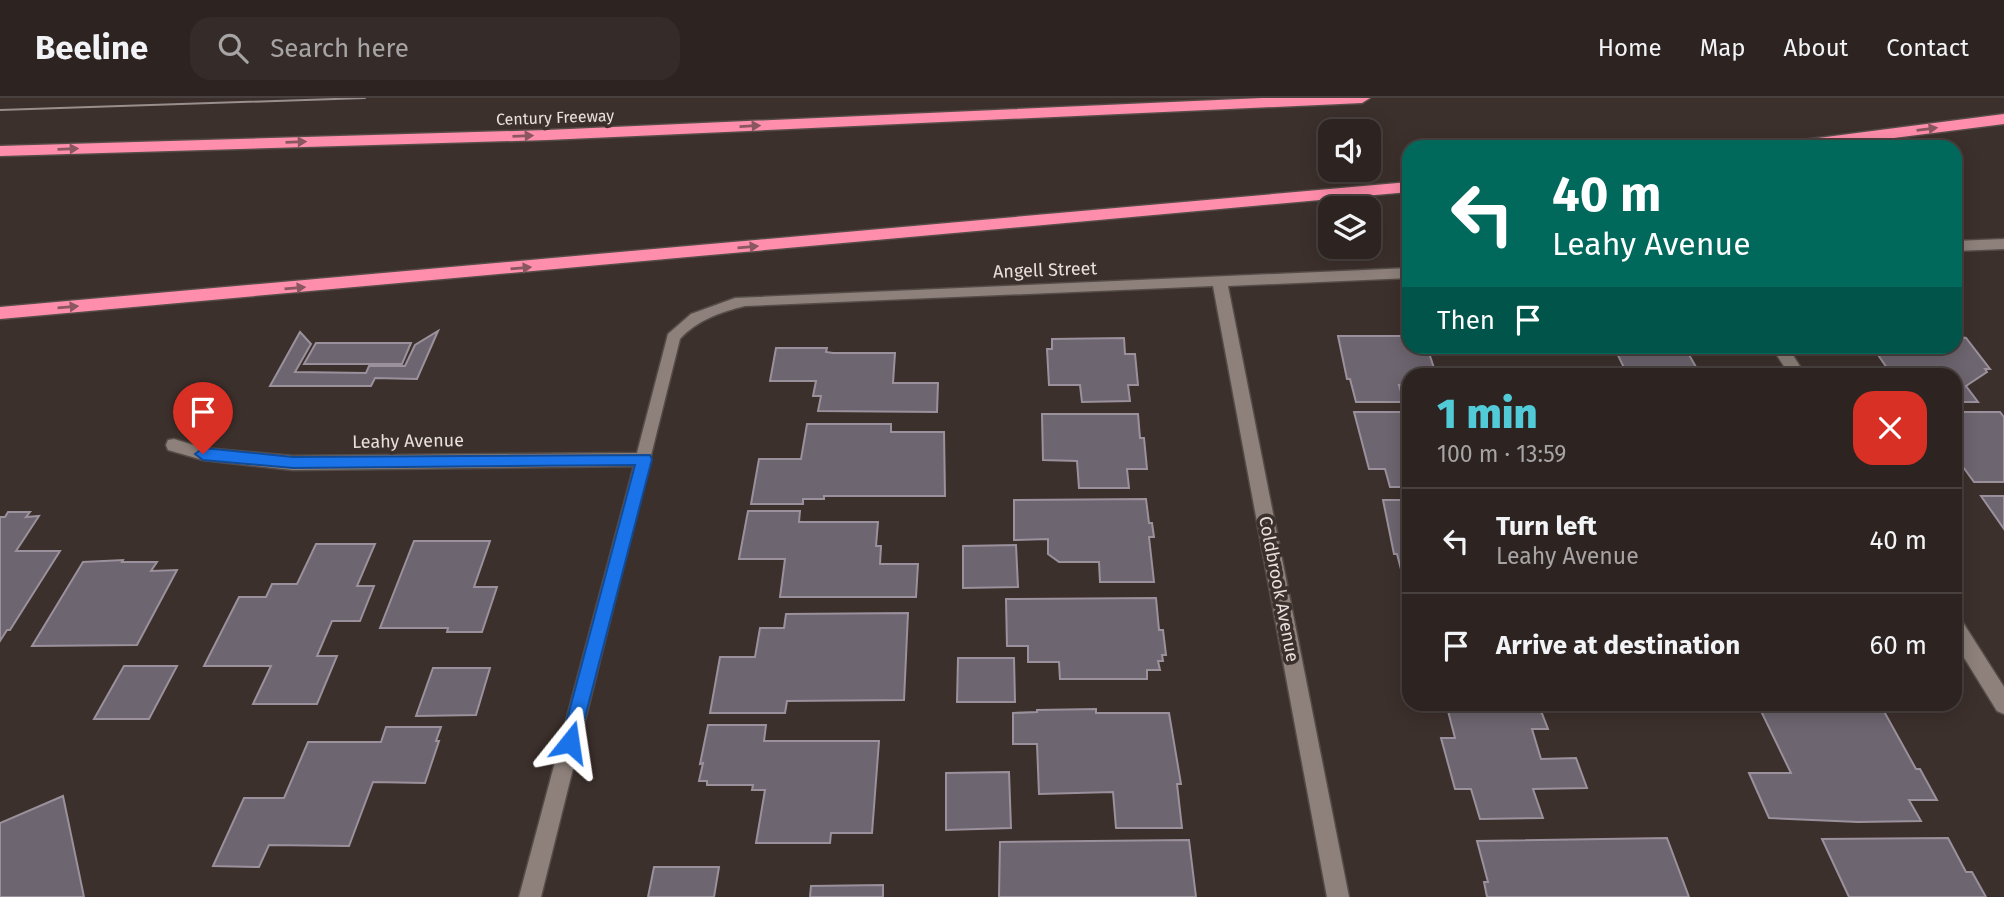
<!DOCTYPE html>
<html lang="en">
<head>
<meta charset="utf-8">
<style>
  :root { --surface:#2d2421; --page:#352c2a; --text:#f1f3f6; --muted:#a7a4a5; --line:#48413f; --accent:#52cbd8 }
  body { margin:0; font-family:"Fira Sans",sans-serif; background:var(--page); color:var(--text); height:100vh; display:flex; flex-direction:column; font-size:26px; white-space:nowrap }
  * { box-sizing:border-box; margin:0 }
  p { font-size:23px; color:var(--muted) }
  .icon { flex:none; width:38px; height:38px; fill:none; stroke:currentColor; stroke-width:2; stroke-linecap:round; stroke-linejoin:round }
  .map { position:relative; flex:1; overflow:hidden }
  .drawer { position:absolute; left:1402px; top:270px; width:560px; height:343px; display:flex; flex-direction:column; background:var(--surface); border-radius:21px; box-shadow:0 4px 18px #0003,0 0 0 2px var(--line) }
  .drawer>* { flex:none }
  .hud { position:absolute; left:1402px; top:42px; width:560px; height:214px; border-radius:21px; box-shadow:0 4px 18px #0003,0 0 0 2px var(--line); background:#00695c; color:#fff; overflow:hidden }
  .buttons { position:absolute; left:1318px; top:21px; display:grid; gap:14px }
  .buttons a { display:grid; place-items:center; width:63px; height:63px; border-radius:14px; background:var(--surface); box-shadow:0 4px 18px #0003,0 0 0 2px var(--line); font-size:35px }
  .pin { position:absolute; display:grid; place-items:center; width:60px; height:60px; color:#fff; margin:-72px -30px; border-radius:50% 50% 50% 0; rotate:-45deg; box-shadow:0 0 7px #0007 }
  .pin .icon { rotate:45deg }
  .me { position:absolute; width:77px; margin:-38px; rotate:15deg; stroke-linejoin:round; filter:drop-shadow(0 0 5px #0008) }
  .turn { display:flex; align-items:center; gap:24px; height:147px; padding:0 35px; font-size:32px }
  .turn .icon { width:91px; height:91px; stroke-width:2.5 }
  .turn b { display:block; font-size:49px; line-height:60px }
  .then { display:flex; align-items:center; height:66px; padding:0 35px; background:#0003; gap:14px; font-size:26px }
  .round { display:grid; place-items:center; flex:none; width:74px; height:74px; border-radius:21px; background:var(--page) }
  .summary { display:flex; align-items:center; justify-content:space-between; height:119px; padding:0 35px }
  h1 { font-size:42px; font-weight:800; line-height:52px; color:var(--accent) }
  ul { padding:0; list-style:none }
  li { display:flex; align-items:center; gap:21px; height:105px; padding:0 35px; border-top:2px solid var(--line) }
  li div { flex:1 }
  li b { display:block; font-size:26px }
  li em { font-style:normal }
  header { display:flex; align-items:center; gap:42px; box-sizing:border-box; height:98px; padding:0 35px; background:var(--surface); border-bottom:2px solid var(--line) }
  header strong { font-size:33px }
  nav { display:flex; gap:38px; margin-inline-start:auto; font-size:24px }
  .search { width:490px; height:63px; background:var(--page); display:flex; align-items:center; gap:18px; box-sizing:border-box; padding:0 24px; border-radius:21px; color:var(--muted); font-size:26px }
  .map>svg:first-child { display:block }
</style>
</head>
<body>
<header>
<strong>Beeline</strong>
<div class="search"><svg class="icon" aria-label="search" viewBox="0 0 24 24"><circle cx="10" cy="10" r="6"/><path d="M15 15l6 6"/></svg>Search here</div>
<nav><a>Home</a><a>Map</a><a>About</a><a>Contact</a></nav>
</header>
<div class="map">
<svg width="2004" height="799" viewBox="0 0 2004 799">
  <rect width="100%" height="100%" fill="#3c302c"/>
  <g fill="#6d656f" stroke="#9a919c" stroke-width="2">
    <path d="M438 233 417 281 375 280 371 288H270L300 234 311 246 295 274 366 275 369 268H405L415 247Z"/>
    <path d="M1338 238H1409V248L1427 249 1436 276H1409V287H1399L1404 304H1356L1350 281H1347Z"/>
    <path d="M1955 238 1966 240 1990 271H1985L1987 274 1966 288 1978 304H1955V276H1888H1891L1872 248H1955Z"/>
    <path d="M1124 240 1125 256H1135L1138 287H1128L1130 303 1082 304 1080 287H1049L1047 251H1052V241Z"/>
    <path d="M316 245H411L402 266H304Z"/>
    <path d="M1601 248H1684L1700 276H1627L1614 249Z"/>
    <path d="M776 250H827L826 254 833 255H895L893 285H938L937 314 818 313 821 298H813L816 283H770Z"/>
    <path d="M1354 314H1409V389H1390L1385 371H1369Z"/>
    <path d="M1955 314H2000L2004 319V384H1974L1958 362H1955Z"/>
    <path d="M1042 316H1138L1140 340H1144L1147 371H1127L1129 390H1079L1077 363 1043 362Z"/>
    <path d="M807 326H891V334H944L945 398H824V401H803V406H751L759 361H801Z"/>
    <path d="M1981 398H2004V431Z"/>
    <path d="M1146 401 1149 425H1152L1154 439H1149L1154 484H1100L1099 464H1059L1048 456V441L1014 442V402Z"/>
    <path d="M1383 402H1409V483H1404L1397 456H1394Z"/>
    <path d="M748 413H800L799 424H878L876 448H881L880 466H918L916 499H780L785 461H739Z"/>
    <path d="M8 414H30L26 419 39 418 16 453H60L10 532H7L0 543V419H5Z"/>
    <path d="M414 443H490L474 489H497L482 534H447L448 530H380Z"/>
    <path d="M316 446H375L357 488H374L360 523H332L317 558H337L317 606H253L271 568H204L239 499H266L272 486H297Z"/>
    <path d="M1016 447 1018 489 963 490V448Z"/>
    <path d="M123 462 122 464H157L151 473 177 472 137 547 32 548 83 464Z"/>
    <path d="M1156 500 1159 532H1163L1166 557H1162L1163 563H1158L1160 572H1147V581H1060L1059 564H1028V548H1007L1006 501Z"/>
    <path d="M908 515 904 602 787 603 785 615H710L720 559H755L760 530H784L786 516Z"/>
    <path d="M958 560H1014L1015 604H957Z"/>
    <path d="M124 568H177L149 621H94Z"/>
    <path d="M433 570H490L476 617 416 618Z"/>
    <path d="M1881 608 1916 671H1920L1937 702H1909L1921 723 1858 724 1769 720 1749 675H1791L1759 609Z"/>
    <path d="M1096 611V615H1169L1181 686H1177L1182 730H1116L1113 694 1039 696 1037 646H1013V615L1037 614V612Z"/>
    <path d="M1448 613H1541L1548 631H1532L1541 661 1576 660 1587 690 1533 691 1543 720 1480 721 1471 691H1455L1441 640H1455Z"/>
    <path d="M708 627H766L764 643H879L872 735H831L830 745H756L765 692H752L753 687H707V683H699L703 665 700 666Z"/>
    <path d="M386 629H441L436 643H439L425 685 373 684 349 748 269 747 259 769 213 768 244 700H284L308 644H381Z"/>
    <path d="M1009 674 1011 730 946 732V675Z"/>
    <path d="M63 698 84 799H0V725Z"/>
    <path d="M1667 740 1689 799H1487L1484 784H1488L1477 743Z"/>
    <path d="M1948 740 1966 774H1972L1986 799H1849L1822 741Z"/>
    <path d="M1189 742 1196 799H999L1000 744Z"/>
    <path d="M654 769H719L714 799H648Z"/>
    <path d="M883 787V799H810L811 788Z"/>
  </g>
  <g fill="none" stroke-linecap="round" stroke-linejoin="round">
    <defs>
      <g id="minor">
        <path d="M2004 141V151L1955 153V143Z"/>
        <path d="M1409 170V180L1228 188 1349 799H1327L1213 188 745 208C721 214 697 222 680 241L541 799H519L634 368 293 372 203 362 168 352 166 347 168 342 174 341 203 350 293 358 637 355 668 236 691 216 735 200Z"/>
        <path d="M1771 248H1787L1805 276H1789Z"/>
        <path d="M1955 521 1962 523 2004 589V616L1997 613 1955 545Z"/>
      </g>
      <g id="highway">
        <path d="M1262 0H1370L1362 5 547 42 0 58V48L547 32Z"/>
        <path d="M2004 16V26L1823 49H1779L1787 44Z"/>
        <path d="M1409 84V94L0 221V209Z"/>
      </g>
    </defs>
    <use href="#minor" stroke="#554c48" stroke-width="3"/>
    <use href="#highway" stroke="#554c48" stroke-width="3"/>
    <use href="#minor" fill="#8e817b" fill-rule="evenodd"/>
    <use href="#highway" fill="#ff8eac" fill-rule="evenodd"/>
    <path stroke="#998f8c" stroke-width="2" d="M0 12 365 0"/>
  </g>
  <defs><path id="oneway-solid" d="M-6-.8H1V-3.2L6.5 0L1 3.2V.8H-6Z" transform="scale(1.75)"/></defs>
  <g fill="#8a565f">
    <use href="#oneway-solid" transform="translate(750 28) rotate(-3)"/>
    <use href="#oneway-solid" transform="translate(1927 31) rotate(-7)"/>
    <use href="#oneway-solid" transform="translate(523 38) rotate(-2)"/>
    <use href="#oneway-solid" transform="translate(296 44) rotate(-2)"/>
    <use href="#oneway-solid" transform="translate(68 51) rotate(-2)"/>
    <use href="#oneway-solid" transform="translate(748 149) rotate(-5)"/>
    <use href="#oneway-solid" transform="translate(521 170) rotate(-5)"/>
    <use href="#oneway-solid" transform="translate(295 190) rotate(-5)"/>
    <use href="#oneway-solid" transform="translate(68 209) rotate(-5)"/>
  </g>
  <path fill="#1a73e8" stroke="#114b97" stroke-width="2" d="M203 350 293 359 650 357 652 361 577 650 570 653 564 650 561 644 635 367 293 370 203 362 195 356Z"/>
  <g text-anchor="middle" stroke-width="7" stroke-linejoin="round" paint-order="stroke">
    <g font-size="16" fill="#e8e0dd" stroke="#3c302c">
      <text transform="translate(555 19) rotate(-2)" y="6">Century Freeway</text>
    </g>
    <g font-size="18" fill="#e8e0dd" stroke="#3c302c">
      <text transform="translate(1045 172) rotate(-2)" y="6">Angell Street</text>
      <text transform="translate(408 343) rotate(-1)" y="6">Leahy Avenue</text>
      <text transform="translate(1279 491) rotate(79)" y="6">Coldbrook Avenue</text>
    </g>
  </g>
</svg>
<div class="buttons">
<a><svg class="icon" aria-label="sound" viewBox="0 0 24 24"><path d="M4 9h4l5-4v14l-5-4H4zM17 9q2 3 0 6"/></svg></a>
<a><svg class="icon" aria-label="layers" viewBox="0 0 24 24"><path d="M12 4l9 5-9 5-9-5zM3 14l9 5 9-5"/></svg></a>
</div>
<div class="pin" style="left:203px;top:356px;background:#d93025"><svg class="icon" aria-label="arrive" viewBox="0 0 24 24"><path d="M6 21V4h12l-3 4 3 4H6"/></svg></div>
<svg class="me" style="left:570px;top:644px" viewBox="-20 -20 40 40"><path d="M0-17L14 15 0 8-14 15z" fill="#1a73e8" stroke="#fff" stroke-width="4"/></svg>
<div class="hud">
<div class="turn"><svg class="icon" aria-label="left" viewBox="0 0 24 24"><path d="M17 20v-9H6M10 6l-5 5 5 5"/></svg><div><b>40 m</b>Leahy Avenue</div></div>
<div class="then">Then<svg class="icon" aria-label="arrive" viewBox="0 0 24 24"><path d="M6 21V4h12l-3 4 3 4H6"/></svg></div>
</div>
<section class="drawer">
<div class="summary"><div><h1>1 min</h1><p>100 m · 13:59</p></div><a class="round" style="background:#d93025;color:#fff"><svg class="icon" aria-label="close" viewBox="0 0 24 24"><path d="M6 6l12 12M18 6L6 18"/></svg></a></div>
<ul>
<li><svg class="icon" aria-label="left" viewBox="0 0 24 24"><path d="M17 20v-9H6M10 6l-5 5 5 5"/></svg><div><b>Turn left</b><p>Leahy Avenue</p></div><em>40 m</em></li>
<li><svg class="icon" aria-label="arrive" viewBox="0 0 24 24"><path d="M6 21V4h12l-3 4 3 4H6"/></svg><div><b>Arrive at destination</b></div><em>60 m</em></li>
</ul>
</section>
</div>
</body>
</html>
